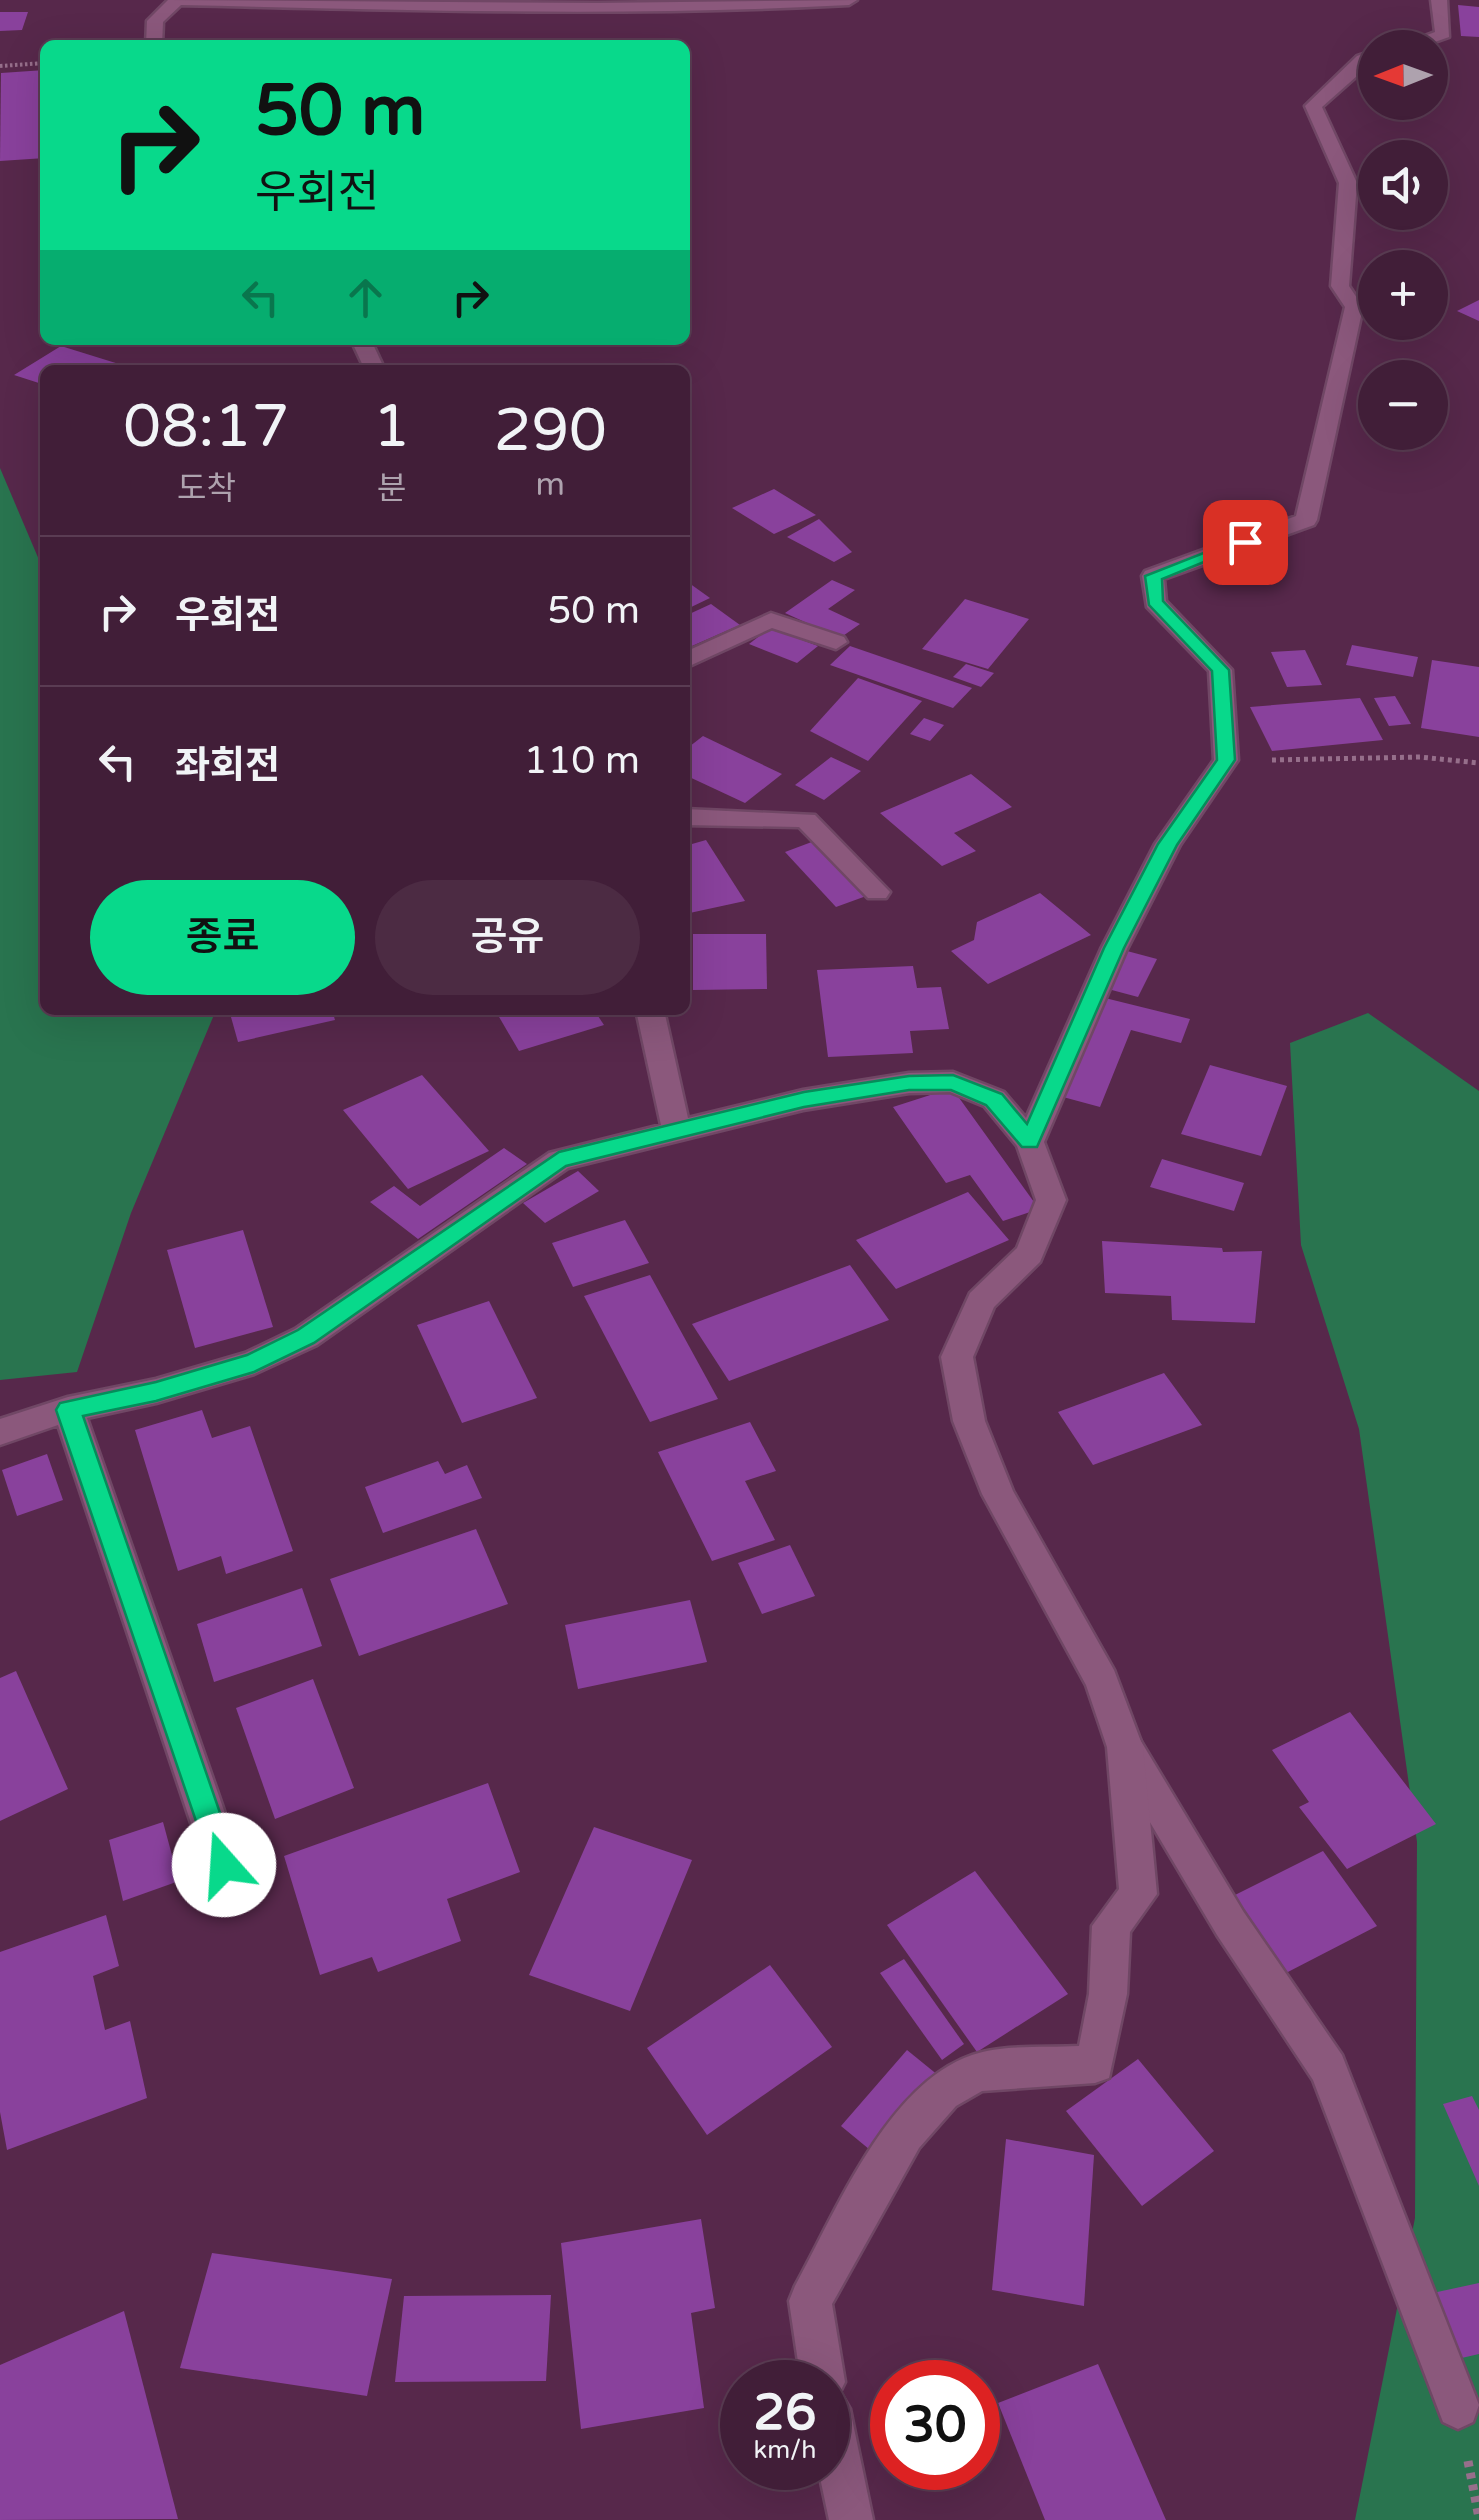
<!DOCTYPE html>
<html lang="ko">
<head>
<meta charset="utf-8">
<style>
  :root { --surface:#411e38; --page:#4c2b43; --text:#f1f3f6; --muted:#aea2ae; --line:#5a3c53; --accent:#08d98b }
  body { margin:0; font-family:"Varela Round","Noto Sans KR",sans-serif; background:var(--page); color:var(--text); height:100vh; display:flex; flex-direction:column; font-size:38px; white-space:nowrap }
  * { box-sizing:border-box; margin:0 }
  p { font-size:32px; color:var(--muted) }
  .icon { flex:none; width:55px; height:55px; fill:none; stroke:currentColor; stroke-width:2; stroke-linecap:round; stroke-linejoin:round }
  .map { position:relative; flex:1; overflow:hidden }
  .sheet { position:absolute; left:40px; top:365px; width:650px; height:650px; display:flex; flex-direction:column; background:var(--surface); border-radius:15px; box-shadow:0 10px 40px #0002,0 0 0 2px var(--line) }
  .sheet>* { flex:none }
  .guide { position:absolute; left:40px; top:40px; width:650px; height:305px; border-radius:15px; box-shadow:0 10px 40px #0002,0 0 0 2px var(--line); background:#08d98b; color:#111; overflow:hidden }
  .needle { width:65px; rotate:269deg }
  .tools { position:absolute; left:1358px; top:30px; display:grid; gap:20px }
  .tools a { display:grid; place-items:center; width:90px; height:90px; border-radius:50%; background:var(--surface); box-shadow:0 10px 40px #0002,0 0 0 2px var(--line); font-size:50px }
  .speed { position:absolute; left:720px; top:2360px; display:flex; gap:20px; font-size:50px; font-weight:700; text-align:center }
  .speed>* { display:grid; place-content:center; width:130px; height:130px; border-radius:50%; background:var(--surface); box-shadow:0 10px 40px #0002,0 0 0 2px var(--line); line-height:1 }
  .speed small { font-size:25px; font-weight:400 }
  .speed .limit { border:15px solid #d22; background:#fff; color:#111 }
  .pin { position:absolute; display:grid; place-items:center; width:85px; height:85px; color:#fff; margin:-42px; border-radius:20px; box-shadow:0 5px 15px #0006 }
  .me { position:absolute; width:110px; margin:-55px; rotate:341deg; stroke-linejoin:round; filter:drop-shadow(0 0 8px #0008) }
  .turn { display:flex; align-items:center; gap:35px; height:210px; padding:0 50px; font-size:45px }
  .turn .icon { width:130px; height:130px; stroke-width:2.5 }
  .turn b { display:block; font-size:70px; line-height:85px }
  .lanes { display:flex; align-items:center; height:95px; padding:0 50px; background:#0003; justify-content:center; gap:50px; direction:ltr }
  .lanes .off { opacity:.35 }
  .eta { display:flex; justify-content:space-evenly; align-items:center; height:170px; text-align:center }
  .eta b { font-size:60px; font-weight:600; line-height:70px }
  .primary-button { display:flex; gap:20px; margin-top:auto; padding:20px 50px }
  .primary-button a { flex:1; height:115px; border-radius:60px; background:var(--accent); color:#111; font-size:40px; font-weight:600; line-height:115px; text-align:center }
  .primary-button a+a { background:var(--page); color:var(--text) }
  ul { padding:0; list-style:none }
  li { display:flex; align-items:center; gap:30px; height:150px; padding:0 50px; border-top:2px solid var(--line) }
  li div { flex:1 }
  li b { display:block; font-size:38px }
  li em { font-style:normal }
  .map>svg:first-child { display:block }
</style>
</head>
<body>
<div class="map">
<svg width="1479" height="2520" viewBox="0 0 1479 2520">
  <rect width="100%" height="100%" fill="#57284b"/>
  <g fill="#29744f">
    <path d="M0 468 45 574V1010H216L131 1213 77 1372 0 1380Z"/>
    <path d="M1368 1013 1479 1091V2520H1355L1415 2218 1417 1842 1359 1429 1301 1245 1290 1043Z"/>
  </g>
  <g fill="#89419c">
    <path d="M1458 5 1479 7V37L1461 36Z"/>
    <path d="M0 12H28L22 30 0 31Z"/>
    <path d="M45 70V158L0 161 1 73Z"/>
    <path d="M1380 260 1413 261 1415 268H1382Z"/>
    <path d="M1479 300V321L1457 311Z"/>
    <path d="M61 346 135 369 134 370H45V385L14 375Z"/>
    <path d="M774 489 816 515 774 534 732 508Z"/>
    <path d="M819 519 852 552 834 562 787 537Z"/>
    <path d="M832 580 855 590 828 609 860 624 840 638 785 613Z"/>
    <path d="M689 583 710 598 685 610V585Z"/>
    <path d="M965 599 1029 619 988 669 922 649Z"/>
    <path d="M711 604 740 625 685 649V616Z"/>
    <path d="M770 628 818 646 797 663 749 644Z"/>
    <path d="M1352 645 1418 657 1413 677 1346 665Z"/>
    <path d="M850 646 972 688 953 708 830 665Z"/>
    <path d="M1305 650 1322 685 1287 687 1271 652Z"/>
    <path d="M1432 660 1479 667V737L1421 728Z"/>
    <path d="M966 664 994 673 981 687 953 677Z"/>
    <path d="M858 678 922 701 868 761 810 731Z"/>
    <path d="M1395 696 1411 724 1389 726 1374 698Z"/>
    <path d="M1360 698 1383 740 1272 751 1250 707Z"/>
    <path d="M924 718 944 725 930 741 910 734Z"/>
    <path d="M703 736 782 774 745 803 685 775V750Z"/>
    <path d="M831 757 861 771 824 800 795 785Z"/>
    <path d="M971 774 1012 807 954 833 976 851 942 866 880 813Z"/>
    <path d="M706 840 745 901 685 914V846Z"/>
    <path d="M817 840 869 895 836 907 785 852Z"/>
    <path d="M1040 893 1091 935 988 984 951 951 974 940 977 922Z"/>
    <path d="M693 934H766L767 989 693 990Z"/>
    <path d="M1127 951 1157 959 1138 997 1108 989Z"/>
    <path d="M913 966 917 988 941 987 949 1029 910 1031 913 1053 828 1057 817 970Z"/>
    <path d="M1105 998 1190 1019 1181 1043 1131 1030 1100 1107 1063 1097Z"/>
    <path d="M229 1010H332L335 1020 238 1042Z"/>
    <path d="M495 1010H594L604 1025 519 1051Z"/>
    <path d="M1210 1065 1287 1086 1261 1156 1181 1134Z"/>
    <path d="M422 1075 489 1151 408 1189 343 1110Z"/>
    <path d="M952 1088 1039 1209 1003 1221 970 1175 946 1183 893 1107Z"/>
    <path d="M504 1148 527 1164 418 1239 370 1202 394 1186 420 1206Z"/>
    <path d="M1162 1159 1244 1183 1234 1211 1150 1187Z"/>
    <path d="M578 1171 599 1191 545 1223 523 1203Z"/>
    <path d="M968 1192 1009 1240 896 1289 856 1240Z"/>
    <path d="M625 1220 649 1263 573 1287 552 1243Z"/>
    <path d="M243 1230 273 1327 195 1348 167 1250Z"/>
    <path d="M1102 1241 1222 1248 1223 1252 1262 1251 1255 1323 1172 1320 1171 1296 1105 1293Z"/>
    <path d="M850 1265 889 1320 729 1381 692 1324Z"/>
    <path d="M650 1275 718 1399 650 1422 584 1296Z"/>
    <path d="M489 1301 537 1398 462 1423 417 1325Z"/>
    <path d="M1164 1373 1202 1425 1093 1465 1058 1412Z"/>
    <path d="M202 1410 212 1438 250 1426 293 1551 226 1574 221 1556 178 1571 135 1430Z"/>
    <path d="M750 1422 776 1471 745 1481 775 1540 712 1561 658 1452Z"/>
    <path d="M47 1454 63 1500 17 1516 2 1470Z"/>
    <path d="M438 1461 445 1474 467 1465 482 1498 383 1533 365 1487Z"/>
    <path d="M476 1529 508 1604 359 1656 330 1579Z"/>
    <path d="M790 1545 815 1596 762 1614 738 1563Z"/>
    <path d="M302 1588 322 1646 214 1682 197 1624Z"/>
    <path d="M690 1600 707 1662 578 1689 565 1625Z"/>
    <path d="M16 1671 68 1789 0 1821V1678Z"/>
    <path d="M313 1679 354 1788 275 1819 236 1708Z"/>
    <path d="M1350 1712 1436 1824 1347 1869 1299 1807 1309 1802 1272 1750Z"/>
    <path d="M488 1783 520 1872 447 1899 461 1941 378 1972 372 1957 320 1975 284 1856Z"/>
    <path d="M163 1822 179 1881 123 1901 109 1840Z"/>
    <path d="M594 1827 692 1860 630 2011 529 1975Z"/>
    <path d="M1323 1851 1377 1926 1284 1974 1231 1897Z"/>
    <path d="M975 1871 1068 1994 977 2052 887 1925Z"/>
    <path d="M106 1915 119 1966 93 1976 105 2030 130 2021 147 2098 7 2150 0 2112V1952Z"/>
    <path d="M904 1959 964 2044 942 2060 880 1973Z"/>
    <path d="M770 1965 832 2047 707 2135 647 2048Z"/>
    <path d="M907 2050 939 2076 875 2154 841 2126Z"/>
    <path d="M1138 2059 1214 2151 1142 2206 1066 2111Z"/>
    <path d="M1472 2096 1479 2110V2186L1443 2104Z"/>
    <path d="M1006 2139 1094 2155 1084 2306 992 2290Z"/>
    <path d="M701 2219 715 2308 691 2313 704 2408 581 2429 561 2243Z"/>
    <path d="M212 2253 392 2279 367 2396 180 2368Z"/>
    <path d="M1479 2283V2354L1453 2360 1428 2294Z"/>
    <path d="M551 2295 546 2381 395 2382 404 2296Z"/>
    <path d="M124 2311 178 2519 0 2520V2365Z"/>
    <path d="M1098 2364 1166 2520H1045L998 2403Z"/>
  </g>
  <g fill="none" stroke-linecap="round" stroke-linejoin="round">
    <defs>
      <g id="service">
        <path d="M771 613 844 637 847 642 836 649 772 628 685 668V652Z"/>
        <path d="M685 809 815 815 890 892 886 898H868L799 827 685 825Z"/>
        <path d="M1126 1733 1139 1738 1243 1911 1342 2055 1479 2405 1473 2422 1458 2429 1443 2422 1313 2080 1217 1935 1113 1760 1108 1749 1113 1738Z"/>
      </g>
      <g id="minor">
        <path d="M168 0 597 3 857 0 849 5C626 17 404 10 181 5L163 22 162 45H146L147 21Z"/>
        <path d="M1431 0H1447L1449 37 1418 48H1393L1435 32Z"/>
        <path d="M1375 50V60L1322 107 1357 183 1349 286 1363 307 1317 520 1314 525 1164 579 1166 601 1232 670 1238 760 1180 845 1127 949 1044 1142 1066 1200 1040 1262 994 1307 973 1357 985 1421 1013 1491 1114 1670 1143 1747 1157 1894 1130 1932 1127 1994 1109 2078 1095 2083 982 2091 956 2106 919 2148 832 2304 845 2382 840 2392 850 2409 873 2520H829L818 2468H828V2382H801L789 2301 795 2286C836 2212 887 2084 972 2055 1003 2044 1046 2048 1079 2046L1089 1994 1092 1926 1119 1889 1107 1747 1086 1685 982 1494 953 1421 941 1357 970 1293 1017 1248 1036 1200 1017 1146 984 1106 950 1092 909 1093 803 1110 568 1168 317 1345 254 1374 156 1403 87 1418 243 1865 237 1877 224 1882 211 1877 205 1865 58 1425 0 1445V1419L68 1397 156 1379 245 1353 295 1329 549 1153 661 1125 636 1010H664L688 1118 803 1090 909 1073 953 1072 1004 1092 1026 1118 1101 949 1155 844 1214 760 1209 671 1147 607 1142 576 1145 571 1296 516 1345 307 1331 286 1339 183 1305 106 1357 56Z"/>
        <path d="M351 340H371L385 370H365Z"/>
      </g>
    </defs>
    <use href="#service" stroke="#704765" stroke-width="5"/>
    <use href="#minor" stroke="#704765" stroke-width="5"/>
    <path stroke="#966f8b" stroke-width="4" stroke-dasharray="2.5 2.5" stroke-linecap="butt" d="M0 66 45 63"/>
    <path stroke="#966f8b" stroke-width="5" stroke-dasharray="4 4" stroke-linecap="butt" d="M1272 760 1420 757 1479 763"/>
    <path stroke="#966f8b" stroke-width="9" stroke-dasharray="6 6" stroke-linecap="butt" d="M1468 2461 1479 2518"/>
    <use href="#service" fill="#8b587c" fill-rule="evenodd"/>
    <use href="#minor" fill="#8b587c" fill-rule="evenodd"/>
  </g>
  <path fill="#08d98b" stroke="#058d5a" stroke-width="2.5" d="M1239 539 1253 542 1162 579 1163 601 1229 670 1235 760 1177 845 1124 948 1037 1147H1022L986 1105 951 1090H909L804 1107 566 1166 314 1343 254 1372 156 1401 83 1416 238 1865 234 1874 224 1878 214 1874 56 1410 60 1403 156 1382 247 1355 298 1330 559 1152 804 1092 909 1076 953 1075 1002 1094 1027 1124 1104 948 1158 844 1217 760 1212 671 1149 605 1145 576Z"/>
</svg>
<div class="tools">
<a><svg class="needle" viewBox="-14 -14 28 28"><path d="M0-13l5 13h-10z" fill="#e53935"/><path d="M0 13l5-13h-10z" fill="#aea2ae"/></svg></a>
<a><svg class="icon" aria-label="sound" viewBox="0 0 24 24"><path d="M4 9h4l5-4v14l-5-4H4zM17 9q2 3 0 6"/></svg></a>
<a>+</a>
<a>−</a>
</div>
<div class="speed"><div>26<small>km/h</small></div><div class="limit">30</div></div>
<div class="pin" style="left:1245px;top:542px;background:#d93025"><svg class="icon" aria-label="arrive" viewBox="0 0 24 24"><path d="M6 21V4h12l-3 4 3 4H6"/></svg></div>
<svg class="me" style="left:224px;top:1865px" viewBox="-20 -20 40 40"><circle r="19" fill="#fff"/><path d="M0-13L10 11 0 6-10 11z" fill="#08d98b"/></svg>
<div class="guide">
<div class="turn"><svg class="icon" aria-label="right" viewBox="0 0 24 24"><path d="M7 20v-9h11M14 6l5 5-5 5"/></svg><div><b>50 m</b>우회전</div></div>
<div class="lanes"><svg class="icon off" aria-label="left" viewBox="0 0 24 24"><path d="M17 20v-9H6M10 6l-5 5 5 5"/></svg><svg class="icon off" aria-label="ahead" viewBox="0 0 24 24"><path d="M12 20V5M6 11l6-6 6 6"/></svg><svg class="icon" aria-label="right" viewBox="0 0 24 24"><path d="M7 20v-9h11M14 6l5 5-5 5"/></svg></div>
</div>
<section class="sheet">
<div class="eta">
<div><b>08:17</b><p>도착</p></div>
<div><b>1</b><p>분</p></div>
<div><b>290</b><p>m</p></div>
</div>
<ul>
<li><svg class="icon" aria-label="right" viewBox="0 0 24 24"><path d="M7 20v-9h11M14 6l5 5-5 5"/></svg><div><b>우회전</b></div><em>50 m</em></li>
<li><svg class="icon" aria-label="left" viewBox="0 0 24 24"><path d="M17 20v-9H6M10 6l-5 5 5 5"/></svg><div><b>좌회전</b></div><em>110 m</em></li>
</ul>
<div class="primary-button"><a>종료</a><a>공유</a></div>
</section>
</div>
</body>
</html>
